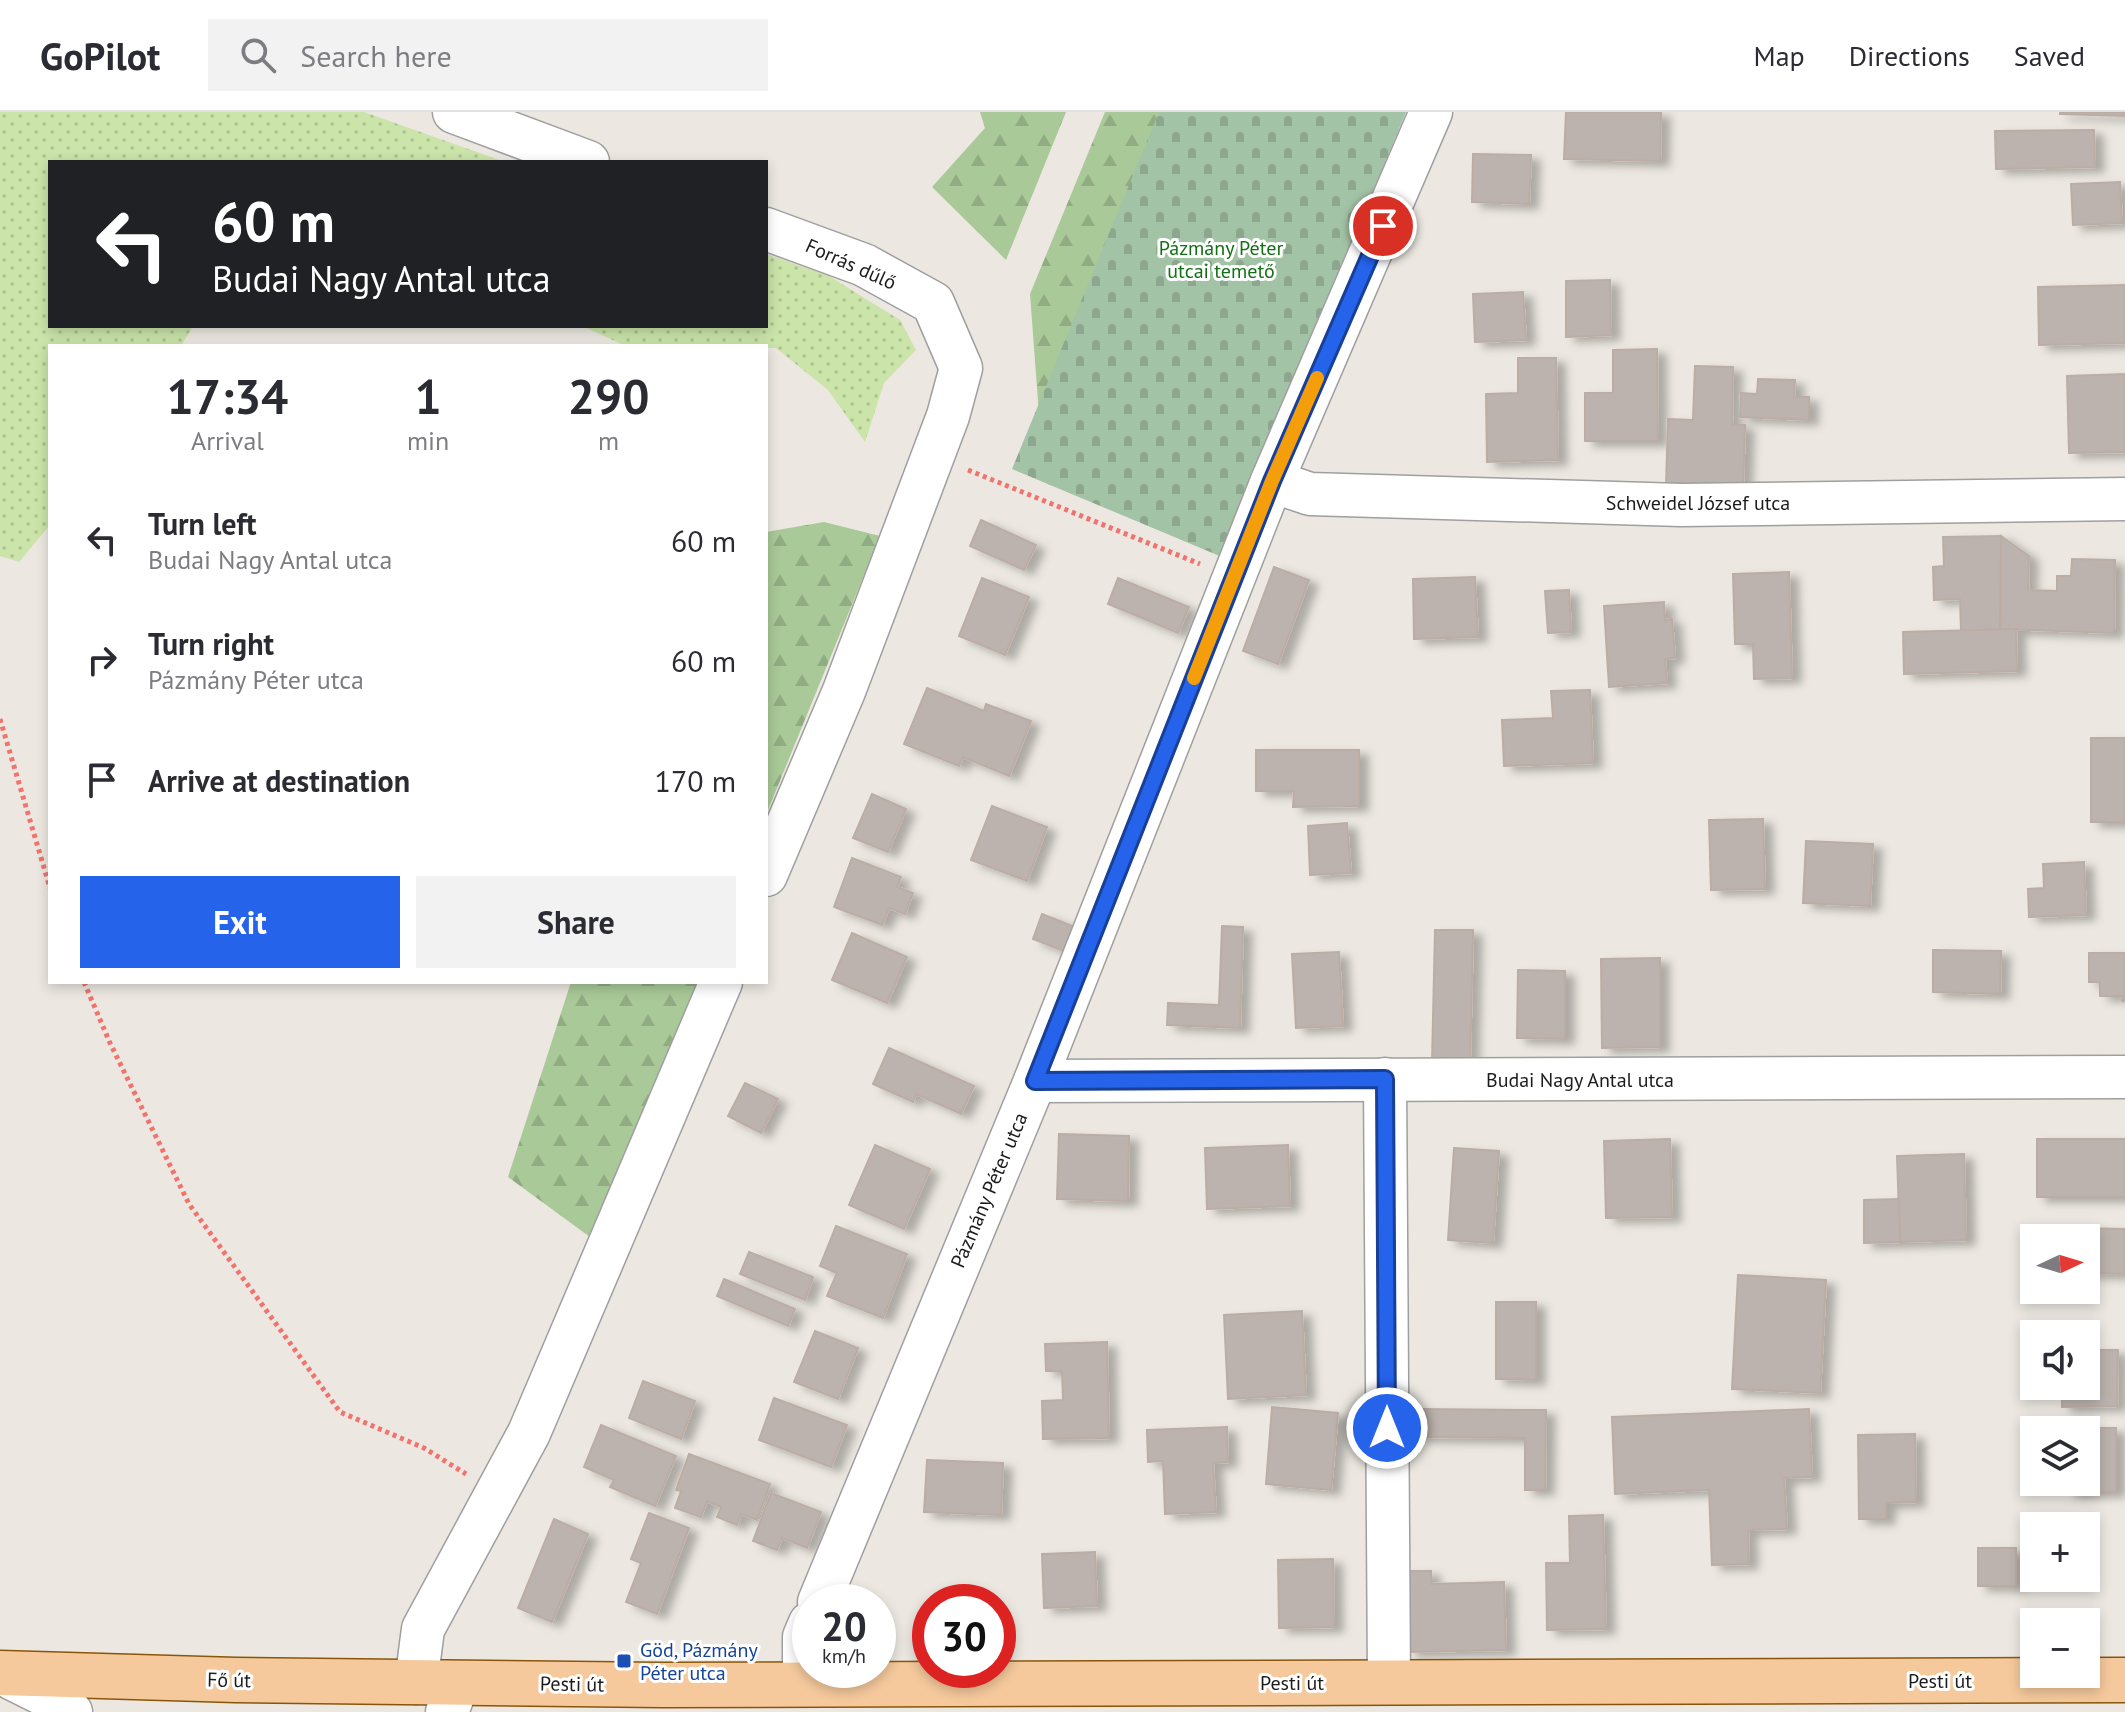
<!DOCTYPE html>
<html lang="en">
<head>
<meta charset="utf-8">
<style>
  :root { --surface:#fff; --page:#f2f2f3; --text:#2b2b33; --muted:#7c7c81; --line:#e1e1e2; --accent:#2563eb }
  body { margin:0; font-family:"PT Sans",sans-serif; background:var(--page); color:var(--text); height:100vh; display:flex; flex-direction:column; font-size:30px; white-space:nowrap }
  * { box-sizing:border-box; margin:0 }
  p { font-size:26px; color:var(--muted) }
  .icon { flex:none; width:44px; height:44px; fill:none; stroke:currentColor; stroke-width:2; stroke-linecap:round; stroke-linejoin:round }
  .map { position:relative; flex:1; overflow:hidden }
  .panel { position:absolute; left:48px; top:232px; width:720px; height:640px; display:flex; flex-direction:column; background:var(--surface); border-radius:0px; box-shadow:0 4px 12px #0003 }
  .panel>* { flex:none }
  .top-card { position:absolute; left:48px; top:48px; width:720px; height:168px; border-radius:0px; box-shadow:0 4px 12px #0003; background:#202124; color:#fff; overflow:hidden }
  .needle { width:52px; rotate:86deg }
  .buttons { position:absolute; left:2020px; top:1112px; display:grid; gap:16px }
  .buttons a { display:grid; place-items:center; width:80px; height:80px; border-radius:0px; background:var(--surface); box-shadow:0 4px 12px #0003; font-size:40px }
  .speed { position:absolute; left:792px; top:1472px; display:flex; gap:16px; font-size:40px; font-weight:700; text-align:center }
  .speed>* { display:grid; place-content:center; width:104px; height:104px; border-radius:50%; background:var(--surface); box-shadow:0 4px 12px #0003; line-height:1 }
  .speed small { font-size:20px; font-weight:400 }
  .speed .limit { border:12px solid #d22; background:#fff; color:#111 }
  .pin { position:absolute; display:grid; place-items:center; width:68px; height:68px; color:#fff; margin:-34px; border:4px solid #fff; border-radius:50%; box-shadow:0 2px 8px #0007 }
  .me { position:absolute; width:88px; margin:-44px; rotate:0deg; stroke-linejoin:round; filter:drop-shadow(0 0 6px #0008) }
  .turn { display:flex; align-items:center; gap:28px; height:168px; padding:0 32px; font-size:36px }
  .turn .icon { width:104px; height:104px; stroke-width:2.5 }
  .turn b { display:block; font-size:56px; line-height:68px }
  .eta { display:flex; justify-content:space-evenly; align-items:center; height:136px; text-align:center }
  .eta b { font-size:48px; font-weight:700; line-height:56px }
  .action { display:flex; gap:16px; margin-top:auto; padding:16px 32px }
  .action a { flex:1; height:92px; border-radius:0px; background:var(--accent); color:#fff; font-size:32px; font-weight:700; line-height:92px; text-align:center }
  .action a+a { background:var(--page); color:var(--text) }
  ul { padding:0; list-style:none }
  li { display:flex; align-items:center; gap:24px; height:120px; padding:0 32px }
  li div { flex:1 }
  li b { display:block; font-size:30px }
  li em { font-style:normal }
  header { display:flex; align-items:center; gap:48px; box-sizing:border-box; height:112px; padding:0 40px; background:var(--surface); border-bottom:2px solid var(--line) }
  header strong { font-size:38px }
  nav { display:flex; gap:44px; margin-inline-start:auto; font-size:28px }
  .search { width:560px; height:72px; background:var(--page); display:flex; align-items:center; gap:20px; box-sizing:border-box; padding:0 28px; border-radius:0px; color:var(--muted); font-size:30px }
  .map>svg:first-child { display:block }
</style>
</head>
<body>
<header>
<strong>GoPilot</strong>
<div class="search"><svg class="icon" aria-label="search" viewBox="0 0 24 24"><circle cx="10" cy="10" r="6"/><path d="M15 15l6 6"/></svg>Search here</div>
<nav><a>Map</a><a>Directions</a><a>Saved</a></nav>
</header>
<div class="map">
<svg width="2125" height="1600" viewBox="0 0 2125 1600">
  <defs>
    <pattern id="grass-dots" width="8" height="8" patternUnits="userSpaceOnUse" patternTransform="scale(2)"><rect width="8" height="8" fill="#cae4a9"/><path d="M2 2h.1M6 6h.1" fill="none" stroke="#adc391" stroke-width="1.8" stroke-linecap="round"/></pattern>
    <pattern id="forest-firs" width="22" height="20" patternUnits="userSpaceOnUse" patternTransform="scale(2)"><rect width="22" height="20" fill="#a9c998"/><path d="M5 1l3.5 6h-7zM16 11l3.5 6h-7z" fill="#91ac82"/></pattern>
    <pattern id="cemetery-stones" width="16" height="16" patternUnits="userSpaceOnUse" patternTransform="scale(2)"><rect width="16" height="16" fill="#a3c3a6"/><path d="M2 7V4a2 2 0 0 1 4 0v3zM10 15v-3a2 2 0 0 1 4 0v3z" fill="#8ca78e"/></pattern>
    <filter id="shadow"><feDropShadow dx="9" dy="5" stdDeviation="4" flood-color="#0004"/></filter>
  </defs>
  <rect width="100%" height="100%" fill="#ece8e1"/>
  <g fill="url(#grass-dots)">
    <path d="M0 0H364L505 50H50V214H193L181 234H50V413L19 450 0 444Z"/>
    <path d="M766 142 829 164 900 208 916 238 884 271 865 330 828 278 776 236 626 234 582 214H766Z"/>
  </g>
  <g fill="url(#forest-firs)">
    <path d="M980 0H1066L1006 148 932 75 985 16Z"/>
    <path d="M1105 0H1347L1042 343 1030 182Z"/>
    <path d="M824 410 880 424 766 703V420Z"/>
    <path d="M571 870H698L594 1128 508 1065Z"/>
  </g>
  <path fill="url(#cemetery-stones)" d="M1159 0H1406L1222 445 1012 357Z"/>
  <g fill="#bcb3ae" stroke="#bcada4" stroke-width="2" filter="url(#shadow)">
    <path d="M1566 0H1661L1660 49 1564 47Z"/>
    <path d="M2060 0H2125V4L2060 2Z"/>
    <path d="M2094 18 2095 55 1996 57 1995 19Z"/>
    <path d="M1473 42 1531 43 1529 92 1472 90Z"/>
    <path d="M2120 70 2122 111 2073 113 2071 72Z"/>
    <path d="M1610 168 1611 223 1566 225V169Z"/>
    <path d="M2125 173V231L2039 233 2038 175Z"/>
    <path d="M1523 180 1526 228 1475 230 1473 182Z"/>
    <path d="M1657 237 1658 329H1585V281H1613V238Z"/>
    <path d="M1518 246H1556L1558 348 1487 350 1486 282 1518 281Z"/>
    <path d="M1695 254 1733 255 1732 313H1745L1743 375 1666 373 1668 307 1693 308Z"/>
    <path d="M2125 262V340L2069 341 2067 264Z"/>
    <path d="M1758 267 1795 268 1794 285H1809V308L1740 305 1741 281 1757 282Z"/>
    <path d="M981 408 1036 433 1024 458 970 434Z"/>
    <path d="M2001 424 2029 444 2028 478 2057 479V464H2071L2072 447 2115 448 2114 521 2000 517Z"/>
    <path d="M2001 424 2000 517 1961 519 1960 487 1934 488 1933 455 1944 454 1943 425Z"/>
    <path d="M1274 455 1309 468 1278 552 1243 539Z"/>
    <path d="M1789 460 1792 566 1754 567 1753 532H1735L1733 462Z"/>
    <path d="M1475 465 1478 525 1414 527 1413 467Z"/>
    <path d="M982 466 1029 485 1005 543 959 524Z"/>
    <path d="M1118 466 1189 495 1178 521 1108 492Z"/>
    <path d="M1569 478 1571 520 1548 521 1545 479Z"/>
    <path d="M1664 490 1665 508 1672 507 1675 546 1665 547 1667 571 1609 575 1604 494Z"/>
    <path d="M2016 517 2017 559 1904 562 1903 520Z"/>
    <path d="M927 576 984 599 986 592 1031 609 1009 664 963 645 959 654 904 632Z"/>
    <path d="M1590 578 1593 651 1504 654 1502 608 1553 606 1551 579Z"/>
    <rect x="2091" y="626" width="34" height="84"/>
    <path d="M1256 638H1359V694L1293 695 1294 679H1256Z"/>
    <path d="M872 682 906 697 888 740 853 726Z"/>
    <path d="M992 694 1047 715 1027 769 971 748Z"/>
    <path d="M1763 707 1765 777 1711 778 1709 708Z"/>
    <path d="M1347 711 1351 761 1310 763 1308 714Z"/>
    <path d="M1806 729 1873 732 1870 794 1803 791Z"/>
    <path d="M852 746 901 765 897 775 913 781 905 802 889 796 882 813 834 795Z"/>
    <path d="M2084 750 2086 803 2029 805 2028 777 2044 776 2043 752Z"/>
    <path d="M1042 802 1075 815 1066 840 1033 827Z"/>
    <path d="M1222 814 1243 815 1240 916 1167 913 1168 891 1219 893Z"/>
    <path d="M1435 818H1473L1470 951 1432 950Z"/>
    <path d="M852 821 907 845 887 891 832 868Z"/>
    <path d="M1933 838 2001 839 2000 882 1933 880Z"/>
    <path d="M1339 840 1343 914 1296 916 1292 842Z"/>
    <path d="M2089 841H2125V889H2122L2123 884H2100V870H2089Z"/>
    <path d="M1660 846V935L1602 936 1601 847Z"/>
    <path d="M1518 858 1565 859V927L1517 926Z"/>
    <path d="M889 936 974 974 961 1002 916 982 913 990 873 972Z"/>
    <path d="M745 971 778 987 761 1021 728 1004Z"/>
    <path d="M1059 1022 1129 1024 1128 1089 1057 1087Z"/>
    <path d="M1670 1027 1672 1105 1606 1106 1604 1029Z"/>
    <rect x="2037" y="1027" width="88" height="58"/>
    <path d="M875 1033 930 1057 904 1117 849 1093Z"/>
    <path d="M1288 1033 1290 1094 1207 1097 1205 1036Z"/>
    <path d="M1454 1036 1499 1039 1493 1131 1448 1128Z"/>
    <path d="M1964 1042 1966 1128 1900 1130 1897 1044Z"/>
    <path d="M1899 1087 1900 1130 1864 1131V1088Z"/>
    <path d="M836 1114 907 1142 883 1206 827 1184 837 1161 820 1154Z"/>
    <path d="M2033 1115 2125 1117V1162L2086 1161V1126H2034L2032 1160Z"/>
    <path d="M749 1140 813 1165 805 1188 740 1162Z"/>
    <path d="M1738 1163 1826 1168 1820 1281 1732 1277Z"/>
    <path d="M724 1167 795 1197 788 1214 717 1184Z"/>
    <path d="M1496 1190H1536V1268L1496 1267Z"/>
    <path d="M1302 1199 1306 1283 1228 1287 1224 1203Z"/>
    <path d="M815 1219 858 1236 838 1287 794 1270Z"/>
    <path d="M1107 1230 1109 1326 1043 1327 1042 1289 1063 1288 1062 1259H1046L1045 1232Z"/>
    <path d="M2086 1238H2118L2117 1294 2062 1295V1274H2086Z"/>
    <path d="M643 1269 695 1289 681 1327 629 1306Z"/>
    <path d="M774 1286 847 1313 831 1355 759 1328Z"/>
    <path d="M1272 1295 1338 1301 1331 1378 1266 1372Z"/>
    <path d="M1418 1297 1546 1298 1545 1378H1525V1326L1418 1325Z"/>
    <path d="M1809 1297 1812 1365 1784 1366 1787 1417 1748 1418 1749 1452 1712 1453 1709 1378 1615 1382 1612 1305Z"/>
    <path d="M601 1313 676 1344 655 1394 610 1375 614 1368 584 1355Z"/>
    <path d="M1227 1315 1228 1350 1213 1351 1216 1400 1165 1402 1163 1349 1148 1350 1147 1318Z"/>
    <path d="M2049 1316H2116V1380H2067V1370H2086V1318H2049Z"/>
    <path d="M1915 1322 1916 1390 1886 1391V1407H1859L1858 1323Z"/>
    <path d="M689 1342 770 1372 757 1408 741 1402 737 1413 717 1405 721 1395 707 1389 701 1405 675 1396 681 1379 676 1378Z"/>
    <path d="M927 1348 1003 1351 1001 1403 924 1400Z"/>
    <path d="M771 1381 821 1400 807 1436 782 1426 777 1438 753 1429Z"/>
    <path d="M649 1401 689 1416 657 1502 626 1490 641 1451 631 1447Z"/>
    <path d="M1603 1403 1606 1517 1547 1518 1546 1451H1570L1569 1404Z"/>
    <path d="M2031 1404H2077V1414H2034V1465H2031Z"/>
    <path d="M554 1407 588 1422 552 1510 518 1496Z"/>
    <rect x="1978" y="1436" width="38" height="38"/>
    <path d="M1095 1440 1097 1494 1044 1496 1042 1442Z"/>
    <path d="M1333 1447 1334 1515 1279 1516 1278 1448Z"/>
    <path d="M1407 1459H1431V1472L1504 1470 1506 1538 1408 1540Z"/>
  </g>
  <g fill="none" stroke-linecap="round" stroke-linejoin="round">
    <defs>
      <g id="minor">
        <path d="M454 0 588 50"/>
        <path d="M766 117 864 153 933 191 961 256 948 304 844 579 766 763"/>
        <path d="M1272 369 1310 382 1681 393 2125 387"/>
        <path d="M1385 967 1389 1570"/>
        <path d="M1035 969 2125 965"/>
        <path d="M819 1490 1035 969 1272 369 1431 0"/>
        <path d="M1 1561 55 1588 71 1600"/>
        <path d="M416 1571 423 1517 529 1321 721 870"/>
        <path d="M804 1571V1525L810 1511"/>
        <path d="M447 1600 458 1571"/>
      </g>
      <path id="major" d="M0 1561 236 1568 662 1573 2125 1568"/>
    </defs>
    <use href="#minor" stroke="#9f9f9f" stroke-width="45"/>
    <use href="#major" stroke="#895609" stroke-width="47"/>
    <g stroke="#f0736d" stroke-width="5" stroke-dasharray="4 4" stroke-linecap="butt">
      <path d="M968 358 1200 452"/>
      <path d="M0 607 50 776"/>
      <path d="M84 870 110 931 189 1092 340 1300 424 1336 466 1362"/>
    </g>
    <use href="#minor" stroke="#fff" stroke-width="42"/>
    <use href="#major" stroke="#f5c99c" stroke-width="44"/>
  </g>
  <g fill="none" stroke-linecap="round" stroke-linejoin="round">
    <defs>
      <path id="route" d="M1383 114 1272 369 1035 969 1385 967 1387 1316"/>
    </defs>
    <use href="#route" stroke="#184099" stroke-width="20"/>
    <use href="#route" stroke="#2563eb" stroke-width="14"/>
    <path stroke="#f59e0b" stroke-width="14" d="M1194 566 1272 369 1317 266"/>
  </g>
  <rect fill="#1a4fb4" stroke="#fff" stroke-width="3" x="616" y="1541" width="16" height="16" rx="4"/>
  <g text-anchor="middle" stroke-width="6" stroke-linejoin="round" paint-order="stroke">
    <g font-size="20" fill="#117013" stroke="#fff">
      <text x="1221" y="143">Pázmány Péter<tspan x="1221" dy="23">utcai temető</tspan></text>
    </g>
    <g font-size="20" fill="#1b1b1b" stroke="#fff">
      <text transform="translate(851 152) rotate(24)" y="7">Forrás dűlő</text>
      <text x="1698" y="398">Schweidel József utca</text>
      <text x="1580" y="975">Budai Nagy Antal utca</text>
      <text transform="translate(989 1078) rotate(-67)" y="7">Pázmány Péter utca</text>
      <text transform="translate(229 1568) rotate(1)" y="7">Fő út</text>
      <text x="1940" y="1576">Pesti út</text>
      <text x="1292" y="1578">Pesti út</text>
      <text transform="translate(572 1572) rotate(1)" y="7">Pesti út</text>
    </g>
    <g font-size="20" fill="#164399" stroke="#fff" text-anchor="start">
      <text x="640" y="1545">Göd, Pázmány<tspan x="640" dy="23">Péter utca</tspan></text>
    </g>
  </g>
</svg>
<div class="buttons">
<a><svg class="needle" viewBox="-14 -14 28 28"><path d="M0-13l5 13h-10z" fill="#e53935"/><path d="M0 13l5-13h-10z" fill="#7c7c81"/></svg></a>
<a><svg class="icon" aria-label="sound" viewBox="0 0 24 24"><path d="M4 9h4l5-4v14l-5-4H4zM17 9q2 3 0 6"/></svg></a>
<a><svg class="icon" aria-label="layers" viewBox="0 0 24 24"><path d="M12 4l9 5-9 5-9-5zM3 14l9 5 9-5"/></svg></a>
<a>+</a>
<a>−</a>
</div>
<div class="speed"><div>20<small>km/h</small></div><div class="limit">30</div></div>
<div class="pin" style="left:1383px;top:114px;background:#d93025"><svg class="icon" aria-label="arrive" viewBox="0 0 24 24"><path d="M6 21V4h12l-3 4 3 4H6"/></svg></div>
<svg class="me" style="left:1387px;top:1316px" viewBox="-20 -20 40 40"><circle r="17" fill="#2563eb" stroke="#fff" stroke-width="3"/><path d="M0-11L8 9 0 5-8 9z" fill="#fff"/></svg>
<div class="top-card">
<div class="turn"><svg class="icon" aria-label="left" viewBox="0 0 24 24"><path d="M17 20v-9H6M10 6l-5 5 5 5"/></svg><div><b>60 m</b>Budai Nagy Antal utca</div></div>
</div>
<section class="panel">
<div class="eta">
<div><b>17:34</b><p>Arrival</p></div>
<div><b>1</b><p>min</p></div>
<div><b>290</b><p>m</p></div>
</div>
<ul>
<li><svg class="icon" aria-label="left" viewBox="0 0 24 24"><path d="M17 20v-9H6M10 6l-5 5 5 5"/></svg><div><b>Turn left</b><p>Budai Nagy Antal utca</p></div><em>60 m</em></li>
<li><svg class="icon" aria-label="right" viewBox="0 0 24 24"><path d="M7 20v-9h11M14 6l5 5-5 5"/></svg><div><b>Turn right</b><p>Pázmány Péter utca</p></div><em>60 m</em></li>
<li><svg class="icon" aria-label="arrive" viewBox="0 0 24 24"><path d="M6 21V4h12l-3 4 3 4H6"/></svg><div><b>Arrive at destination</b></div><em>170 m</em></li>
</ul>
<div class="action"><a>Exit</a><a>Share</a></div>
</section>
</div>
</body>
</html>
